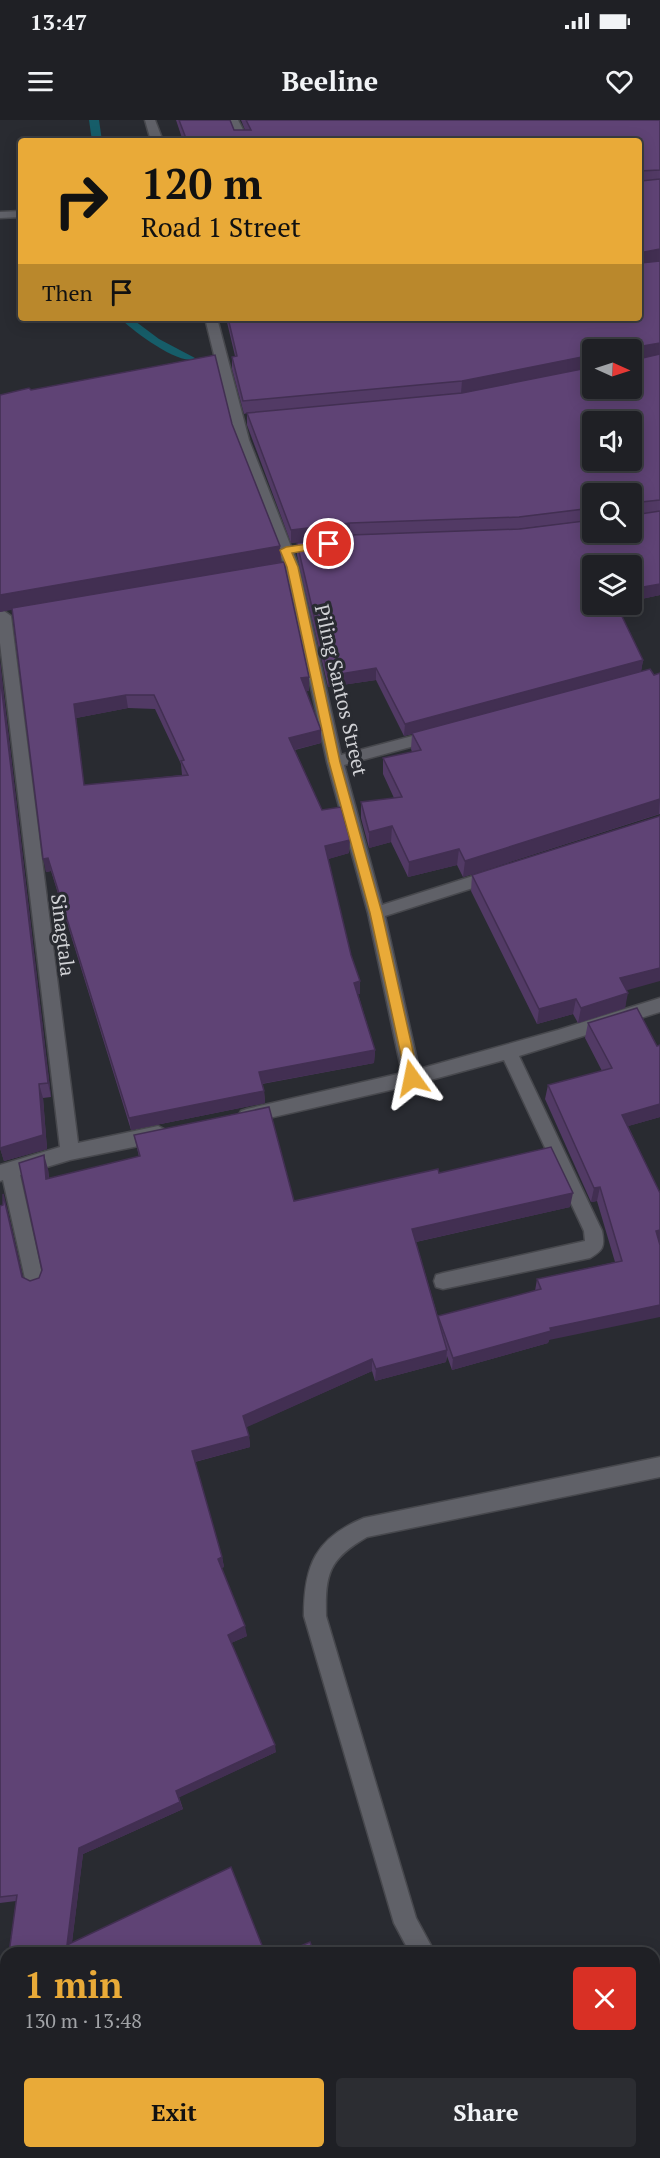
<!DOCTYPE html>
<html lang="en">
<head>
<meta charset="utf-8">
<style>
  :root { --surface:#1f2025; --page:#2c2d32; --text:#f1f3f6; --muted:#a1a3a7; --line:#3c3e42; --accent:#e9aa38 }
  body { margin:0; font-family:"PT Serif",serif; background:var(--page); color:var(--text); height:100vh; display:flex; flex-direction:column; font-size:22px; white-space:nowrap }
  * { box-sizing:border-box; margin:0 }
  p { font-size:20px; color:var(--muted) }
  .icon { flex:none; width:33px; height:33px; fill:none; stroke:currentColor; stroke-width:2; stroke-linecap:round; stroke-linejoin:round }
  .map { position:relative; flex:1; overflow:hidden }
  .sheet { position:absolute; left:0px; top:1827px; width:660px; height:212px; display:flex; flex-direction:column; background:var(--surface); border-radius:18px 18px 0 0; box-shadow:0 3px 15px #0003,0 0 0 2px var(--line) }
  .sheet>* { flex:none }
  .banner { position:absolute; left:18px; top:18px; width:624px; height:183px; border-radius:6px; box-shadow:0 3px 15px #0003,0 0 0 2px var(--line); background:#e9aa38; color:#111; overflow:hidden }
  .needle { width:39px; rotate:93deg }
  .controls { position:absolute; left:582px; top:219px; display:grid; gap:12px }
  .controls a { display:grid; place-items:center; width:60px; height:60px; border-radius:6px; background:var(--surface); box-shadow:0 3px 15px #0003,0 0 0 2px var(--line); font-size:30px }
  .pin { position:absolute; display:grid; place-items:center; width:51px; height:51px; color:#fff; margin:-26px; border:3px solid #fff; border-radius:50%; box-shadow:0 2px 6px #0007 }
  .me { position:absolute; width:66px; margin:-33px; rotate:348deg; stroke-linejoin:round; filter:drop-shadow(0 0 4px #0008) }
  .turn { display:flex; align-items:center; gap:21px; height:126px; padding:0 24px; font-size:27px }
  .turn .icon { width:78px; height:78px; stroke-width:2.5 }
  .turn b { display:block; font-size:42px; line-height:51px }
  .then { display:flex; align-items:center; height:57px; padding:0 24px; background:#0003; gap:12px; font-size:22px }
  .round { display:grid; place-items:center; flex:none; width:63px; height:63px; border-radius:6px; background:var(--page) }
  .head { display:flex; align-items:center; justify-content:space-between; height:102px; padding:0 24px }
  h1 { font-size:36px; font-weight:700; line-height:45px; color:var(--accent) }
  .primary-button { display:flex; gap:12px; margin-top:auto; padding:12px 24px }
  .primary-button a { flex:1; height:69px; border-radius:6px; background:var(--accent); color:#111; font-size:24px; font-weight:700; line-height:69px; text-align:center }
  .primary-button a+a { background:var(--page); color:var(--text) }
  .status { display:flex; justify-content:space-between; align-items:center; height:42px; padding:0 30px; background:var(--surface); direction:ltr }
  .status svg { height:16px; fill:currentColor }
  header { display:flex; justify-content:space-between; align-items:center; height:78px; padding:0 24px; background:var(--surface); font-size:27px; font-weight:700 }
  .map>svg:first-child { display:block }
</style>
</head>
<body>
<div class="status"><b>13:47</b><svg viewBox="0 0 49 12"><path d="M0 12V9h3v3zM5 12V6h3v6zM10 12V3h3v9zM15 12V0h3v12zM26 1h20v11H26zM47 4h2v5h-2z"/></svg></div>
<header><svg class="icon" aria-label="menu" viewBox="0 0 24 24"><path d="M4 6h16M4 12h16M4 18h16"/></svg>Beeline<svg class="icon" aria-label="heart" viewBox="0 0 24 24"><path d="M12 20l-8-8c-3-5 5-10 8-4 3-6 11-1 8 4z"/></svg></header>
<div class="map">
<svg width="660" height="2038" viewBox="0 0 660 2038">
  <rect width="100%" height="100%" fill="#292b31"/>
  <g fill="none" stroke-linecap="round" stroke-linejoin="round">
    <g fill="#165d69" fill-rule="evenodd">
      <path d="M89 0H99L102 21H92Z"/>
      <path d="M120 198H131L159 219 195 238C182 248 130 209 120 198Z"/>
    </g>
    <defs>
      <g id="minor">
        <path d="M145 0H155L163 21H151Z"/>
        <path d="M228 0H238L249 21H237Z"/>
        <path d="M21 91V97L0 98V92Z"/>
        <path d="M205 198H217L249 320 299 447 341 635 435 610 443 615 440 619 344 645 382 785 495 749 503 755 501 759 385 796 419 949 558 910 660 878V892L519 936 602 1111C605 1127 603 1130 590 1138L443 1169 436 1167 434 1161 436 1155 443 1153 585 1121 584 1111 504 940 412 965 247 1003 241 1001 238 996 241 991 247 989 402 953 368 793 327 642 285 447 235 320Z"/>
        <path d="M4 491 11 496 78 1023 158 1006 164 1009 167 1014 164 1019 158 1022 70 1040 20 1055 44 1163 42 1169 35 1171 28 1169 26 1163 3 1060 0 1061V1045L60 1027 0 523V492Z"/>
        <path d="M660 1337V1357L367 1417C329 1439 325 1453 326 1496L416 1798 435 1833H410L394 1803 304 1496C304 1446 315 1418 364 1398Z"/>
        <path d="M654 1992 660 1994V2020L654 2018Z"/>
      </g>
    </defs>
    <use href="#minor" stroke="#47484d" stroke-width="3"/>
    <use href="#minor" fill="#606168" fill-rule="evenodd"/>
  </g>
  <g fill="#523a65" fill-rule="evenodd">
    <path d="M176 0H230L234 10H245L241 0H660V475L632 481V446H592L643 540 641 551 654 555 660 553V694L463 757 457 745 408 757 391 722 369 728 361 698V682L394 678 383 654V638L412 632 411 629 412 614 404 616 376 560 328 567 297 435V423L520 409 592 400 518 409 350 415 291 423 247 305V293L244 294 232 249V237L235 236 226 198H639V21H183ZM592 230 632 268H592ZM592 247 462 273 355 283 461 273ZM592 374 632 412H592Z"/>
    <path d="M31 270 232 304 280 426 281 442 309 571H306L321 623 295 630 322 690 349 733 328 739 360 874H358L375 930 374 943 262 964 264 971 265 983 131 1010 51 751 46 752 12 489 0 492V275ZM128 588 155 589 181 644 182 655 84 665 76 598Z"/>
    <path d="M0 542 51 977 43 978 47 1029 4 1041 0 1028Z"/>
    <path d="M472 755 627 871 625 888 578 903 573 894 537 904 471 771Z"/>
    <path d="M588 903 657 926 660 925V997L628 1006 660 1073V1122L549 1220 548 1223 452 1250 447 1236 446 1242 375 1261 372 1251 246 1307 249 1316 250 1327 195 1342 222 1437 224 1447 221 1448 247 1516 231 1523 276 1632 179 1677 183 1689 83 1734 72 1822 265 1833H9L16 1781 0 1783V1086L7 1088 23 1158 30 1161 39 1158 42 1150 48 1049 49 1058 139 1037 134 1015 294 1081 439 1053 570 1087 416 1122 438 1197 535 1171 537 1159 615 1142 597 1081 591 1082 545 979 548 965 602 951 585 918Z"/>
  </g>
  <g fill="#422f52">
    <path d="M660 129V141L639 145V133Z"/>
    <path d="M660 223V235L632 240V228Z"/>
    <path d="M592 235V247L461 273 462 261Z"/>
    <path d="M350 403V415L291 423V410Z"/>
    <path d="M280 426 281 442 0 492V475Z"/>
    <path d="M660 464V475L632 481V469Z"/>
    <path d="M643 540 641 552 404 616 405 604Z"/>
    <path d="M0 542 51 977 48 963 0 555Z"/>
    <path d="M376 548V560L328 567V556Z"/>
    <path d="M309 557V571L301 572V558Z"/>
    <path d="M126 575 128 588 76 598 86 678 74 584Z"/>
    <path d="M321 610V623L289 631V618Z"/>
    <path d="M660 679 659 694 463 757 465 741Z"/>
    <path d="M392 706 391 722 369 728V712Z"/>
    <path d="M350 720 349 733 325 740V726Z"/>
    <path d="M459 729 457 745 408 757 409 742Z"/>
    <path d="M48 738 51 751 46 752 43 739Z"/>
    <path d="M660 848V861L617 873 620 858Z"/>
    <path d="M360 861V874L354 875V863Z"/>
    <path d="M628 873 625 888 578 903 581 888Z"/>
    <path d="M576 879 573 894 537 904 539 889Z"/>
    <path d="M375 930 374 943 260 964 259 952Z"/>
    <path d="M39 964 43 978 47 1029 4 1041 0 1028Z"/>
    <path d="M264 971 265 983 131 1010 129 998Z"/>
    <path d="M660 984V997L618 1009 622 995Z"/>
    <path d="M44 1035 48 1049 50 1072 46 1059Z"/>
    <path d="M600 1067 597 1081 591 1082 594 1068Z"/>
    <path d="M573 1073 570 1087 411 1123 412 1109Z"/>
    <path d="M3 1074 7 1088 26 1170 22 1157Z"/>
    <path d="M660 1110V1122L652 1124 656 1111Z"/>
    <path d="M660 1185V1197L549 1220 548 1223 452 1250 453 1238 550 1208Z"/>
    <path d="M447 1230 446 1242 375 1261 376 1249Z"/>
    <path d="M372 1239V1251L245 1308 243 1296Z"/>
    <path d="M249 1316 250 1327 194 1342 192 1331Z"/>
    <path d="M222 1437 224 1447 219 1449 218 1439Z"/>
    <path d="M245 1506 247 1516 229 1524 228 1515Z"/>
    <path d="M275 1625 276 1632 178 1678 176 1671Z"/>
    <path d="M180 1682 183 1689 83 1734 71 1830 67 1825 79 1728Z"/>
  </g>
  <g fill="#5f4375" stroke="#422f52" stroke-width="1.5" fill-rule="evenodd">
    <path d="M179 0H230L234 10H251L246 0H660V50L639 51 641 61 660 59V129L639 133V21H187Z"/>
    <path d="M639 134 641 143 660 141V223L632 228V238L634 240 660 234V380L632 383V393L634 395 660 391V464L632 469V446H592V484H616L643 540 405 604 376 548 328 556 297 423 350 415 520 409 592 400V412H632V374H592V388L519 397 350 403 291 410 247 293 462 273 592 247V268H632V230H592V235L462 261 243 281 232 237 237 236 228 198H639ZM592 302H632V340H592Z"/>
    <path d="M215 235 232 304 280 426 0 475V275L29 268 31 270Z"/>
    <path d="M284 442 309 557 301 558 321 610 289 618 322 690 341 687 350 720 325 726 351 835 360 861 354 863 375 930 259 952 264 971 129 998 48 738 43 739 12 488ZM126 575H154L184 640 181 641 188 655 84 665 74 584Z"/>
    <path d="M650 549 654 555 660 553V679L465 741 459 729 409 742 392 706 369 712 361 682 402 677 383 638 421 630 412 613Z"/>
    <path d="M0 555 48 963 39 964 43 1015 0 1028Z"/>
    <path d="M660 696V848L620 858 628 873 581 888 576 879 539 889 472 755Z"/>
    <path d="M637 888 657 926 660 925V984L622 995 660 1073V1110L656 1111 660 1125V1185L550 1208 551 1211 453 1238 438 1196 541 1169 537 1159 622 1141 600 1067 594 1068 548 965 612 948 588 903Z"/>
    <path d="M269 987 294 1081 438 1049 439 1053 551 1027 573 1073 412 1109 447 1230 376 1249 372 1239 243 1296 249 1316 192 1331 222 1437 218 1439 245 1506 228 1515 275 1625 176 1671 180 1682 79 1728 67 1825 231 1747 265 1833H9L17 1775 0 1777V1086L3 1085V1074L22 1157 30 1161 39 1158 42 1150 19 1043 44 1035 46 1059 140 1036 134 1015Z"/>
    <path d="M310 1822 314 1833H284Z"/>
    <path d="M10 2032H379L381 2038H8Z"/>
  </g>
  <path fill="#e9aa38" stroke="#976e24" stroke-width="1.5" d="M329 421 334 424 333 426 292 433 298 447 340 642 382 793 419 958 412 964 406 958 370 793 329 642 287 447 280 430 286 427Z"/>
  <g text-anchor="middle" stroke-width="6" stroke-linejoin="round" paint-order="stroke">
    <g font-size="20" fill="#d1d2d6" stroke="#292b31">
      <text transform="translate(341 570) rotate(77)" y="7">Piling Santos Street</text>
      <text transform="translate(63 815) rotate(83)" y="7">Sinagtala</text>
    </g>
  </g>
</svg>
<div class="controls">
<a><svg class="needle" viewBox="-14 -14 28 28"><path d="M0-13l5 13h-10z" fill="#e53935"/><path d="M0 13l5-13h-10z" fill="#a1a3a7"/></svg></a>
<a><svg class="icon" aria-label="sound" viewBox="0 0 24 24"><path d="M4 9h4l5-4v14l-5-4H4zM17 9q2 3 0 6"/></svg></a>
<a><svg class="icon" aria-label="search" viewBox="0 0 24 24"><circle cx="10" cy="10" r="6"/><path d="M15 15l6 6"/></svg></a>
<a><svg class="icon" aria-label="layers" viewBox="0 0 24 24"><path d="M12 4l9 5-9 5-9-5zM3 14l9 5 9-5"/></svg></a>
</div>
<div class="pin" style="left:329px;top:424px;background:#d93025"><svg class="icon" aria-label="arrive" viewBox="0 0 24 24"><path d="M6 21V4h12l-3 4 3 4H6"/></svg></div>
<svg class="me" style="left:412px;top:958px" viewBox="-20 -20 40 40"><path d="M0-17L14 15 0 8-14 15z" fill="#e9aa38" stroke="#fff" stroke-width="4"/></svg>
<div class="banner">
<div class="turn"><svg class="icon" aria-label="right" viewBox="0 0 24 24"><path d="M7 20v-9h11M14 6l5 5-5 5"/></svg><div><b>120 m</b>Road 1 Street</div></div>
<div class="then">Then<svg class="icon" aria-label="arrive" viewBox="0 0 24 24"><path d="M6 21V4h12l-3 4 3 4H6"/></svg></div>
</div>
<section class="sheet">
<div class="head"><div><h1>1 min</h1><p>130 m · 13:48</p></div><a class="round" style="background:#d93025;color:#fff"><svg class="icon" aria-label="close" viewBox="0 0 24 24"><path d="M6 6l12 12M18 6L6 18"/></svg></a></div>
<div class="primary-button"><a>Exit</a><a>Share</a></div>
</section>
</div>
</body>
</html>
